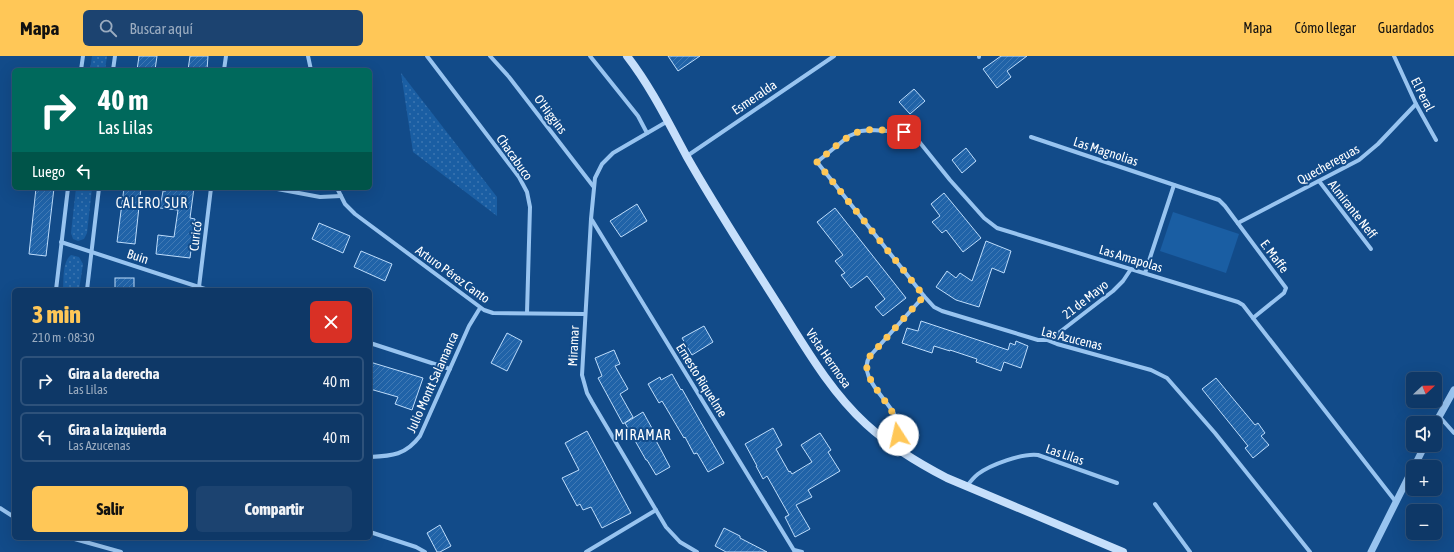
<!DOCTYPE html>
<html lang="es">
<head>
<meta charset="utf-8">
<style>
  :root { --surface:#0e3867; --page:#1c4370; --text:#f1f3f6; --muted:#9bacc0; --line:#2e527b; --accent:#ffc757 }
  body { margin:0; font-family:"Asap Condensed",sans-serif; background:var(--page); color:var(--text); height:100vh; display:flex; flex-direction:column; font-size:15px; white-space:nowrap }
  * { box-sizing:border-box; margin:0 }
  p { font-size:13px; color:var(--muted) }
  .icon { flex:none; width:22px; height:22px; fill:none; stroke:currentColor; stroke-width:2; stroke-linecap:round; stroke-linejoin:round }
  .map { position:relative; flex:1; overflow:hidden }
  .panel { position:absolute; left:12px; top:232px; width:360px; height:252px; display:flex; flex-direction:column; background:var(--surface); border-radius:6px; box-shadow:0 4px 16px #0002,0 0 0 1px var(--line) }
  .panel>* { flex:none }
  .banner { position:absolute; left:12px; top:12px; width:360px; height:122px; border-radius:6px; box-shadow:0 4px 16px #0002,0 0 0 1px var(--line); background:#00695c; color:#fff; overflow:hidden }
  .needle { width:26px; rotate:68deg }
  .fabs { position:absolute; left:1406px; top:316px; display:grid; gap:8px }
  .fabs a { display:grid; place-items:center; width:36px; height:36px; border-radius:6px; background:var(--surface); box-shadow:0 4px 16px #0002,0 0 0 1px var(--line); font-size:20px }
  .pin { position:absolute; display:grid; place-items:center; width:34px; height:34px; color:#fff; margin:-17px; border-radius:8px; box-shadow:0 2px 6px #0006 }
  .me { position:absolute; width:44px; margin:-22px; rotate:350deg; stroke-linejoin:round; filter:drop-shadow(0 0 3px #0008) }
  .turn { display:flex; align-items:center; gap:14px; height:84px; padding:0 20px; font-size:18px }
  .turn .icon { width:52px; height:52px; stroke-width:2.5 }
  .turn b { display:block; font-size:28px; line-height:34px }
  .then { display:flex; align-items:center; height:38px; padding:0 20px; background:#0003; gap:8px; font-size:15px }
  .round { display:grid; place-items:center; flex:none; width:42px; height:42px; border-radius:6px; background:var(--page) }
  .summary { display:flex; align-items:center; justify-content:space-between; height:68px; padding:0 20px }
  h1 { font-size:24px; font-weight:800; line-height:30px; color:var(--accent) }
  .cta { display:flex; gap:8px; margin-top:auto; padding:8px 20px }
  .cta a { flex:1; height:46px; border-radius:6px; background:var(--accent); color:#111; font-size:16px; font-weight:800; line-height:46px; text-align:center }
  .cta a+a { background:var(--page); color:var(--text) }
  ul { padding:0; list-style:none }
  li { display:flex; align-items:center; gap:12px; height:50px; margin:0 8px 6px; padding:0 12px; border:2px solid var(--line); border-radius:6px }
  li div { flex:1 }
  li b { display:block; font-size:15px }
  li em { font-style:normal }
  header { display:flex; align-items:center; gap:24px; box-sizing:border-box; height:56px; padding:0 20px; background:var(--accent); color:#111 }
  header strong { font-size:19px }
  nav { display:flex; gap:22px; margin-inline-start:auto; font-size:14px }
  .search { width:280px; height:36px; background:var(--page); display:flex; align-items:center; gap:10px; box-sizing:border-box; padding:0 14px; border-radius:6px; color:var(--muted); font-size:15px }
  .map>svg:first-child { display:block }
</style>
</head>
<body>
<header>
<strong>Mapa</strong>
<div class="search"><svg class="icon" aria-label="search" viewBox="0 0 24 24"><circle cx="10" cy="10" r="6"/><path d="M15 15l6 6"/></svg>Buscar aquí</div>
<nav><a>Mapa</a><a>Cómo llegar</a><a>Guardados</a></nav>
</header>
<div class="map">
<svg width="1454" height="496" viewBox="0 0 1454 496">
  <defs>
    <pattern id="grass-dots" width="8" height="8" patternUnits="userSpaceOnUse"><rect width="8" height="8" fill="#1a5ea3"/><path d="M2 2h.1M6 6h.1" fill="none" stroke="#3c76b1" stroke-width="1.8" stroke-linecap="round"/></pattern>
    <pattern id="building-hatch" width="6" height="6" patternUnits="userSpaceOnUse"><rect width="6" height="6" fill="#2063a8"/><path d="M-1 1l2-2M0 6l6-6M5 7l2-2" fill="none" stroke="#417ab5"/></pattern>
  </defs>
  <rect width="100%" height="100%" fill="#124b89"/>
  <g fill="url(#grass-dots)">
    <path d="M92 0H107L105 14H90Z"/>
    <path d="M401 17 497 141V160L413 96Z"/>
    <path d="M76 132H92L87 177 84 183 78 185 73 183 71 177Z"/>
    <path d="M71 199 79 201 83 208 79 234H63C64 224 62 206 71 199Z"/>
  </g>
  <path fill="#1a5ea3" d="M1173 156 1239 178 1226 217 1160 195Z"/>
  <g fill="url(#building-hatch)" stroke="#beddfc">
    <path d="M139 0H157L155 14H137Z"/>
    <path d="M190 0H208L207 14H188Z"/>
    <path d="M668 0H700L678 15Z"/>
    <path d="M1001 0H1027L1007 15 1011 21 997 32 983 13Z"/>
    <path d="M914 33 925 45 910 58 899 46Z"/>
    <path d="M966 92 976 105 962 117 952 104Z"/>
    <path d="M36 132H54L46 200 29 198Z"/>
    <path d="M124 132H141L135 188 117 186Z"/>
    <path d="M166 132H194L190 162 195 163 190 202 156 198 158 179 174 181 178 154 160 152 163 135H166Z"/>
    <path d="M944 137 981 182 963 196 946 174 942 177 932 166 940 160 931 148Z"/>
    <path d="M637 148 647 165 621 181 610 165Z"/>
    <path d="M835 152 906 242 883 260 875 251 885 243 867 220 851 232 841 219 845 217 835 205 843 199 817 166Z"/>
    <path d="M319 167 350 180 343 197 312 183Z"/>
    <path d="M986 185 1011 195 1004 217 992 212 979 251 956 244 936 231 947 215 956 222 960 217 972 225Z"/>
    <path d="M361 195 392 208 385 225 354 211Z"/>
    <rect x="115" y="222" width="19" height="12"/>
    <path d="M921 265 1008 294 1010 287 1015 289 1016 285 1028 290 1021 312 1004 306 1001 315 976 306 977 303 950 294V295L934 290 932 297 902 287 907 272 918 275Z"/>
    <path d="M704 270 713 286 692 299 682 282Z"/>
    <path d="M507 277 522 285 507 315 491 307Z"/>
    <path d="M614 294 620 308 615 310 628 333 620 338 633 361 623 368 598 322 602 320 595 302Z"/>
    <path d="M370 306 423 322 412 354 395 348 398 341 370 333Z"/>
    <path d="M672 318 681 334 682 333 724 407 708 416 697 397 694 398 685 381 684 382 662 345 659 347 648 328 660 321 661 324Z"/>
    <path d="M1216 322 1255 369 1258 367 1265 377 1261 380 1269 389 1253 402 1245 392 1248 390 1240 380 1202 333Z"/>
    <path d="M643 356 653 374 651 375 670 411 656 419 647 404H646L625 367Z"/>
    <path d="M773 372 782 389 776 393 789 416 790 415 792 418 812 406 801 389 820 377 831 394 828 396 840 415 808 434 812 441 796 449 810 473 795 481 785 461 789 459 767 420 763 423 756 410H757L745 388Z"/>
    <path d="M587 375 631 457 602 472 591 451 583 454 580 448 577 450 562 422 579 414 565 387Z"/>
    <path d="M440 469 451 490 440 496H437L427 477Z"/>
    <path d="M724 472 740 480V482L767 496H726L715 490Z"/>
  </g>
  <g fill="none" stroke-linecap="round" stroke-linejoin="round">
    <g stroke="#98c4f0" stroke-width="4">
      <path d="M308 0 311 14"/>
      <path d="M427 0 519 121 527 136 530 151 527 257"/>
      <path d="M490 0 509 21 593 130"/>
      <path d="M590 0 638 60 647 77"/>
      <path d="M979 0V1"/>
      <path d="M1394 0 1416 48 1436 84"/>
      <path d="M81 14 83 0"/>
      <path d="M113 14 115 0"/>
      <path d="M224 14 226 0"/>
      <path d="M668 65 613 97 602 108 595 122 591 163 582 319 587 337 592 346 666 471 680 486 697 496"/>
      <path d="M1031 81 1219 144 1225 150 1286 232 1284 237 1253 262"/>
      <path d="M687 100 834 0"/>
      <path d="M1319 125 1371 193"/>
      <path d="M272 132 320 141 341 140"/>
      <path d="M337 132 345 148 355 158 484 254 493 257 585 258"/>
      <path d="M592 164 795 496"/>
      <path d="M1238 167 1359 104 1378 88 1416 48"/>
      <path d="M61 186 208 234"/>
      <path d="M1145 217 1174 129"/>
      <path d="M199 231 211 132"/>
      <path d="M56 234 68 132"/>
      <path d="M87 234 99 132"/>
      <path d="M1047 284 1052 282 1113 235 1123 225 1131 213"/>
      <path d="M370 287 450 313"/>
      <path d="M1439 360 1454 377"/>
      <path d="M893 390C896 384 900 378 899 372 898 349 854 323 870 300L924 240"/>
      <path d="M370 401C392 400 406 399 420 380L469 270 480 252"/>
      <path d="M967 430C970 426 973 422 978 418 990 409 1022 397 1038 399L1117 427"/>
      <path d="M1155 448 1190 496"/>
      <path d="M0 452 14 461"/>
      <path d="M370 476 416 491 425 496"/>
      <path d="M71 482 121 496"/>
      <path d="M794 494 802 496"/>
      <path d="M586 496 656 454"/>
      <path d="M1310 496 1215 377 1167 322 1151 314 1057 288 1047 284H1038L942 255 934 251 924 240 817 106 849 80 861 75 871 74 904 76 910 77 917 83 950 124 984 162 997 172 1238 246 1243 249 1253 262 1396 446"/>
    </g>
    <g stroke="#98c4f0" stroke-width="7">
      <path d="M1435 368 1454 334"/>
      <path d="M1414 411 1425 389"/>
      <path d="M1371 496 1413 412"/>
    </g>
    <path stroke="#c6dffb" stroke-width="8" d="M627 0C651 31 668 66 687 101 716 152 748 201 779 250 805 291 830 335 866 368 890 390 918 407 947 422L1123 496"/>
  </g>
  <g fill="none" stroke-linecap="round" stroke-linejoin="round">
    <path stroke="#ffc757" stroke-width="7" stroke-dasharray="0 12.6" d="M898 379C903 351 854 324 870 300L924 240 817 106C831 95 848 76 866 74 878 73 892 75 904 76"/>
  </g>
  <g text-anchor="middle" stroke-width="4" stroke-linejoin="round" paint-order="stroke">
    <g font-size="13" fill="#fff" stroke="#124b89">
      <text transform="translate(1423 38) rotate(63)" y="5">El Peral</text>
      <text transform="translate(754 41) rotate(-34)" y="5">Esmeralda</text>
      <text transform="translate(551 58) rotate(53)" y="5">O'Higgins</text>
      <text transform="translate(1106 95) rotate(18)" y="5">Las Magnolias</text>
      <text transform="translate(515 101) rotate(55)" y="5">Chacabuco</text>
      <text transform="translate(1328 108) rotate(-29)" y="5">Quechereguas</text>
      <text transform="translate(1353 153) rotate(52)" y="5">Almirante Neff</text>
      <text transform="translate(195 180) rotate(-83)" y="5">Curicó</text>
      <text transform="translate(138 200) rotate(18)" y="5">Buin</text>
      <text transform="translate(1275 200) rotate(53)" y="5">E. Maffe</text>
      <text transform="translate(1131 202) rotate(17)" y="5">Las Amapolas</text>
      <text transform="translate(453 218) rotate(36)" y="5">Arturo Pérez Canto</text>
      <text transform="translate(1085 243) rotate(-38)" y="5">21 de Mayo</text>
      <text transform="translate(1072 282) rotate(14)" y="5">Las Azucenas</text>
      <text transform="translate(573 290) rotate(-87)" y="5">Miramar</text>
      <text transform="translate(829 302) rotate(55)" y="5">Vista Hermosa</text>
      <text transform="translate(702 324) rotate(58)" y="5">Ernesto Riquelme</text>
      <text transform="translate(432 326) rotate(-66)" y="5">Julio Montt Salamanca</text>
      <text transform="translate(1065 398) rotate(19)" y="5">Las Lilas</text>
    </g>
    <g font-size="14" letter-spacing="1" fill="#fff" stroke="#124b89">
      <text x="152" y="152">CALERO SUR</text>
      <text x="643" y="384">MIRAMAR</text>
    </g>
  </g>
</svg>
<div class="fabs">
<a><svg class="needle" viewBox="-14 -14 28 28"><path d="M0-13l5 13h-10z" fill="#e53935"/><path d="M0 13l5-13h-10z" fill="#9bacc0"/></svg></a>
<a><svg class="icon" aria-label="sound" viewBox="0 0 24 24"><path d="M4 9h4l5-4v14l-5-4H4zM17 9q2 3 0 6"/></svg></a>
<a>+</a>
<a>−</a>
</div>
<div class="pin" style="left:904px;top:76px;background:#d93025"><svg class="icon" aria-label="arrive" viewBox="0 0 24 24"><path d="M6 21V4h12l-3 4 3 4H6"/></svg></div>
<svg class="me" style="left:898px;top:379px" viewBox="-20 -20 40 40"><circle r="19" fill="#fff"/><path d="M0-13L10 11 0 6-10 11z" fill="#ffc757"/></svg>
<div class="banner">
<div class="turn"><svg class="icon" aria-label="right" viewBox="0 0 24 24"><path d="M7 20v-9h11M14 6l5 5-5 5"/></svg><div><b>40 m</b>Las Lilas</div></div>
<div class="then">Luego<svg class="icon" aria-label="left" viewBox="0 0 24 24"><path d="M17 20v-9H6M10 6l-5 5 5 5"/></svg></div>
</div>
<section class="panel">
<div class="summary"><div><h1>3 min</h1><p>210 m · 08:30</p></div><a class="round" style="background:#d93025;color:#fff"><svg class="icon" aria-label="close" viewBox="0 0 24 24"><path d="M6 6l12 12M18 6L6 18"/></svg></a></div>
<ul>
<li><svg class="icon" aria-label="right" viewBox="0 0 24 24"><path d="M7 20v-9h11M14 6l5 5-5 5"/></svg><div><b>Gira a la derecha</b><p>Las Lilas</p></div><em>40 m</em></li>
<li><svg class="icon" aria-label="left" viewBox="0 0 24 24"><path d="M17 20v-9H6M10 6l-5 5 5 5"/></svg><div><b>Gira a la izquierda</b><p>Las Azucenas</p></div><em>40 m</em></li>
</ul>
<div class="cta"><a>Salir</a><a>Compartir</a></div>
</section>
</div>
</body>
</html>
